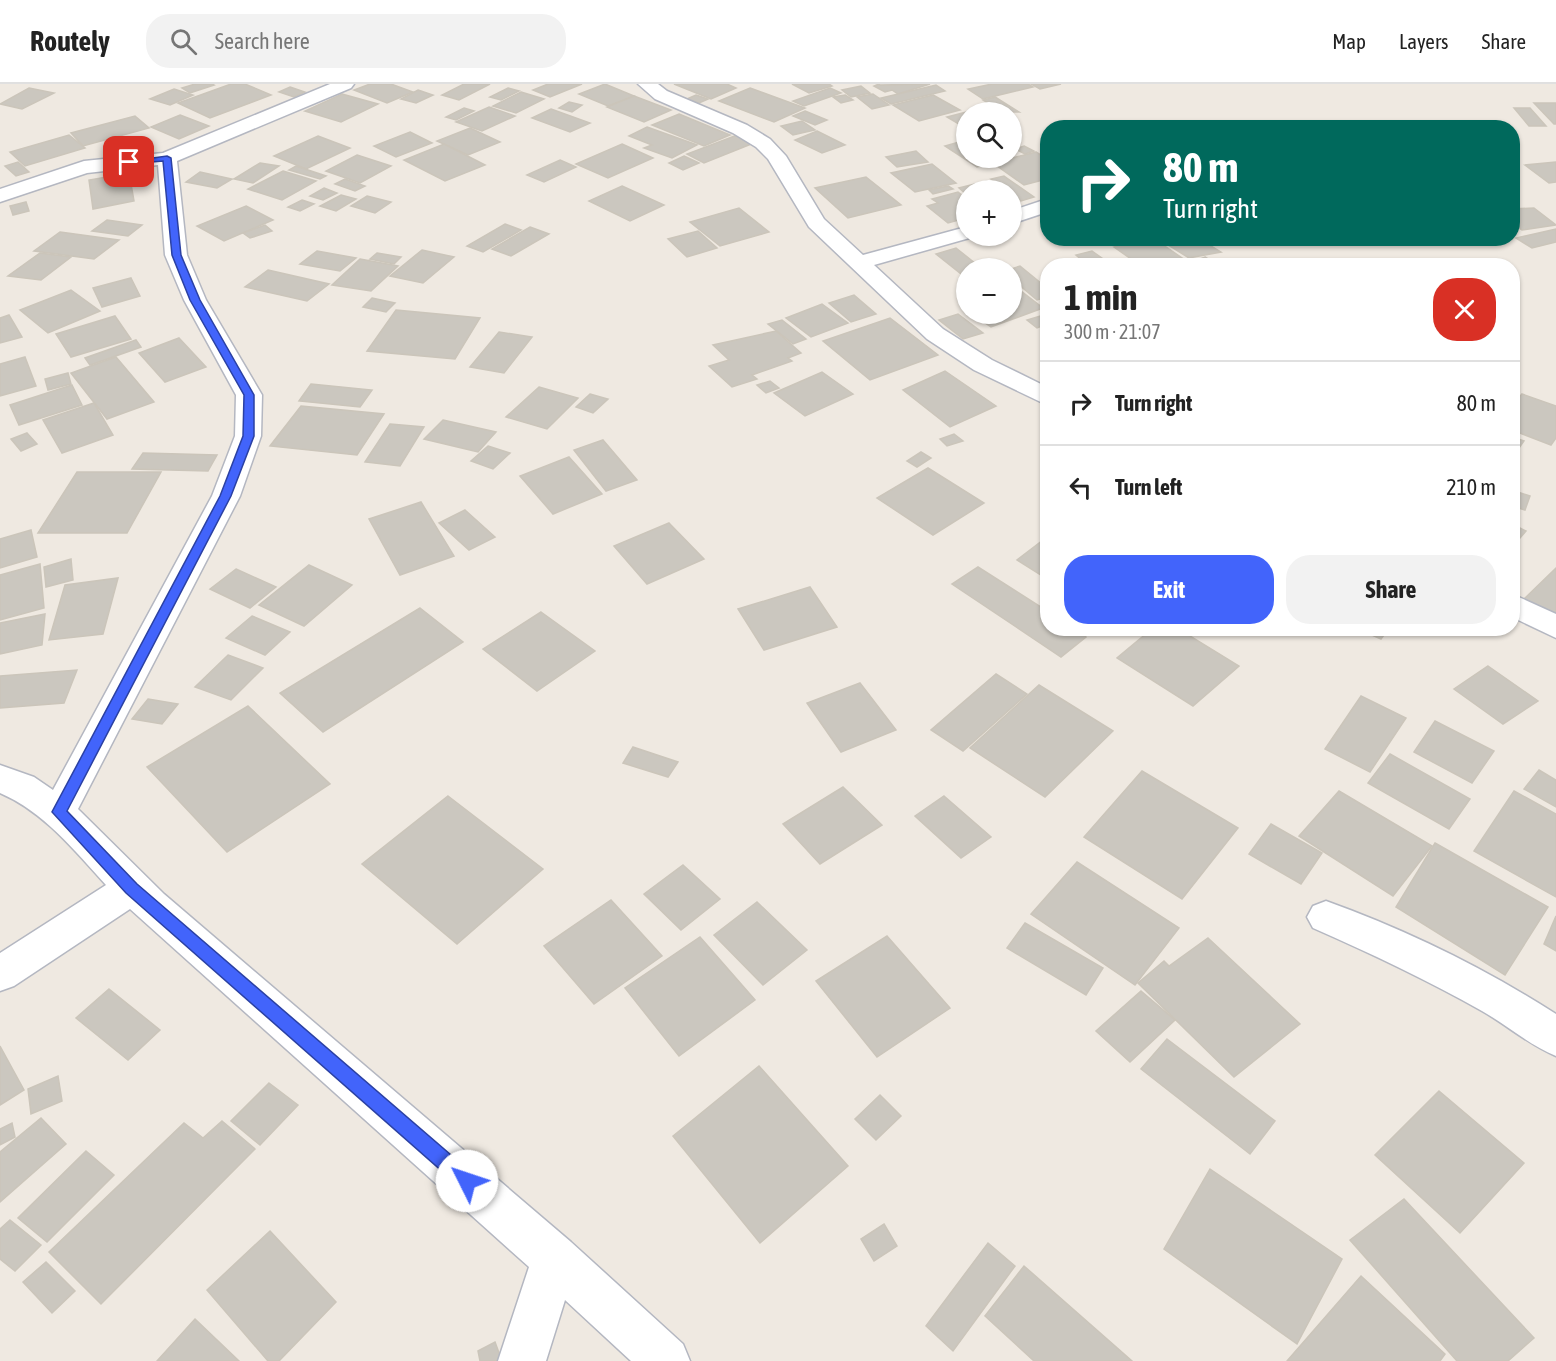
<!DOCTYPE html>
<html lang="en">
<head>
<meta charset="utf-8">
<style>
  :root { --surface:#fff; --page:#f2f2f2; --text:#222; --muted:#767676; --line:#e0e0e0; --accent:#4264fb }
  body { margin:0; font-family:"Asap Condensed",sans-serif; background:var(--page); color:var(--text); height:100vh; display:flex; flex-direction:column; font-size:22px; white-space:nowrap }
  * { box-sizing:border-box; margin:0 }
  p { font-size:20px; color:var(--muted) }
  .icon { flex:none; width:33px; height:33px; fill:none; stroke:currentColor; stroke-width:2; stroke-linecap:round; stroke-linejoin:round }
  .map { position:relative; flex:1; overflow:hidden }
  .panel { position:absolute; left:1040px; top:174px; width:480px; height:378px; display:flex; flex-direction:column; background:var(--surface); border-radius:24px; box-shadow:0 2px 4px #0004 }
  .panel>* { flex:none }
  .guide { position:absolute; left:1040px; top:36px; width:480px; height:126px; border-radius:24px; box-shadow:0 2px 4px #0004; background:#00695c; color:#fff; overflow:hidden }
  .controls { position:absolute; left:956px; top:18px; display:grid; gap:12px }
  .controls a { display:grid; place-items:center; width:66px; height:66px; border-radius:50%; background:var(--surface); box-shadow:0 2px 4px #0004; font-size:30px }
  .pin { position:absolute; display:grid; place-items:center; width:51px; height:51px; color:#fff; margin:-26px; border-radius:12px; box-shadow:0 3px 9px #0006 }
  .me { position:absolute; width:66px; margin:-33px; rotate:311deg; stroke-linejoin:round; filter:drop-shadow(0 0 4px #0008) }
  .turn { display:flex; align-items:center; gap:21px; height:126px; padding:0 24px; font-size:27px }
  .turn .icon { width:78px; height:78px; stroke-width:2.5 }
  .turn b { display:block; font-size:42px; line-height:51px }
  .round { display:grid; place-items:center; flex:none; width:63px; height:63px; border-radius:24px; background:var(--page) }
  .summary { display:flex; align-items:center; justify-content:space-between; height:102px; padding:0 24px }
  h1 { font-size:36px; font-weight:700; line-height:45px }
  .button { display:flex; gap:12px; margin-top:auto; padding:12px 24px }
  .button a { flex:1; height:69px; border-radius:24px; background:var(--accent); color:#fff; font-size:24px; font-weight:700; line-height:69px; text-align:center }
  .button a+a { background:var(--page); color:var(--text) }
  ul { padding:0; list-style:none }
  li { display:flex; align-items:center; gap:18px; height:84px; padding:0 24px; border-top:2px solid var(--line) }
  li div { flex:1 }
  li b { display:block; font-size:22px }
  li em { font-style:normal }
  header { display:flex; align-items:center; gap:36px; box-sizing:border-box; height:84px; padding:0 30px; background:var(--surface); border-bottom:2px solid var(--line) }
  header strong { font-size:28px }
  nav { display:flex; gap:33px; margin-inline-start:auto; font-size:21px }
  .search { width:420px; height:54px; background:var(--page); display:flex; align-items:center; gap:15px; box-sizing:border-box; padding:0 21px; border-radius:24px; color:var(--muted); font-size:22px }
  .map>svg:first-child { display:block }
</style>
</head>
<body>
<header>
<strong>Routely</strong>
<div class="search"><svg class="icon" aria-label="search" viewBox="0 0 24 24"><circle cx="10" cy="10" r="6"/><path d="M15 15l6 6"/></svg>Search here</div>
<nav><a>Map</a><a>Layers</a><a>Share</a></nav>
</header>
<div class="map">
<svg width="1556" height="1277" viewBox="0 0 1556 1277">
  <rect width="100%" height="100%" fill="#efe9e1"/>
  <g fill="#cbc7bf" stroke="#cbc5ba" stroke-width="1.5">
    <path d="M195 0H212L214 1 190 9 182 4Z"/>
    <path d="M231 0H245L271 11 210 34 178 19Z"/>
    <path d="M370 0H391L413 8 387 19 354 6Z"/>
    <path d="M464 0H490L459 16 442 11Z"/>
    <path d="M548 0H582L550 13 533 6Z"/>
    <path d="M605 0 634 12 608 22 579 10Z"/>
    <path d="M674 0H727L736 4 711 15Z"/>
    <path d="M792 0H829L832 2 809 9Z"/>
    <path d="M879 0 880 1 930 0 898 10 892 6 885 8 874 2Z"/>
    <path d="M992 0H1028L1033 3 983 15 968 5Z"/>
    <path d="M1031 0H1061L1040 5Z"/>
    <path d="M936 1 945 7 891 20 881 14Z"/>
    <path d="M861 2 870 9 851 13 842 6Z"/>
    <path d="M290 3 305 8 294 13 279 8Z"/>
    <path d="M29 4 54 9 22 25 0 20Z"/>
    <path d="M508 4 519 7 501 16 490 13Z"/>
    <path d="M750 4 805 24 774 38 719 17Z"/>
    <path d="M830 4 841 9 804 22 793 17Z"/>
    <path d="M174 5 193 11 170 21 150 15Z"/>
    <path d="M418 6 433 11 416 19 401 15Z"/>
    <path d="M521 8 544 15 516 29 493 22Z"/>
    <path d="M342 10 378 20 341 38 305 27Z"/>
    <path d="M873 10 889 21 872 25 857 13Z"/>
    <path d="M696 11 708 15 699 19 687 15Z"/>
    <path d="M845 11 853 16 841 19 833 13Z"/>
    <path d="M933 11 960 26 919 37 893 21Z"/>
    <path d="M634 12 671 26 644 38 607 23Z"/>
    <path d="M995 13 1019 28H1003L983 16Z"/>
    <path d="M569 18 582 21 572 28 559 24Z"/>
    <path d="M1534 19H1556V40H1554Z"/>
    <path d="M989 22 1001 28H966L964 43 947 33Z"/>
    <path d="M489 23 515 32 482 47 456 38Z"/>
    <path d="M464 24 474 27 456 36 446 33Z"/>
    <path d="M1514 24H1530L1546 42H1529Z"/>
    <path d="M551 25 590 39 570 48 532 34Z"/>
    <path d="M805 27 827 36 815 41 793 32Z"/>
    <path d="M679 30 730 51 704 62 652 41Z"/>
    <path d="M180 31 209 42 179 55 151 43Z"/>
    <path d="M135 32 149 44 83 62 71 49Z"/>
    <path d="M802 37 815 46 793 51 781 42Z"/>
    <path d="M647 43 697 61 672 74 644 64 652 61 629 52Z"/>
    <path d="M470 44 500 58 468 71 437 57Z"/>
    <path d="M817 47 845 61 822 69 795 56Z"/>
    <path d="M410 48 432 59 396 73 374 62Z"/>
    <path d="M69 51 85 64 25 82 10 68Z"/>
    <path d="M737 51 754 59 704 79 687 70Z"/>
    <path d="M318 52 350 64 306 85 274 72Z"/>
    <path d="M966 56V74H1010L977 83 945 62Z"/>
    <path d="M444 60 485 81 445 97 404 76Z"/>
    <path d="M622 60 653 74 608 94 576 80Z"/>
    <path d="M1024 62 1034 67 1025 70 1015 65Z"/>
    <path d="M916 67 928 78 897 83 886 73Z"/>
    <path d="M1036 68 1047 75V95L1024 101 993 79Z"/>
    <path d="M357 71 391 82 360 99 326 87Z"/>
    <path d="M684 72 699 79 683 86 669 79Z"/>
    <path d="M560 76 576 83 544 98 527 91Z"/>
    <path d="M18 78 29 88 16 92 5 82Z"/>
    <path d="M1556 78V98L1549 99 1525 81Z"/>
    <path d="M260 79 279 82 253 99 234 95Z"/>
    <path d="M932 80 956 99 915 108 891 89Z"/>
    <path d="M296 82 326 92 320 95 289 86Z"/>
    <path d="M283 87 316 97 282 116 248 105Z"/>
    <path d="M200 88 232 95 217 104 186 98Z"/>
    <path d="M129 89 134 117 93 125 89 96Z"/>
    <path d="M1004 92 1034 113 1021 117 1011 110V106H1007L991 95Z"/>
    <path d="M866 93 901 121 848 134 815 104Z"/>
    <path d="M345 95 365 102 355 107 335 100Z"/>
    <path d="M987 97 999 106H966V110L959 104Z"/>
    <path d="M622 102 664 121 630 137 589 117Z"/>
    <path d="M948 102 953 105 933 110 929 106Z"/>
    <path d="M324 104 337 109 323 116 310 112Z"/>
    <path d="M958 108 966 114V134L948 139 927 122 938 119 932 115Z"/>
    <path d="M341 111 356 115 336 127 320 122Z"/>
    <path d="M367 112 391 118 375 129 351 122Z"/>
    <path d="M302 116 314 120 300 127 288 123Z"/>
    <path d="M26 118 29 127 13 131 10 122Z"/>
    <path d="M246 122 273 136 224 157 197 142Z"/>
    <path d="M739 124 769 148 720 162 690 138Z"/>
    <path d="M1534 124 1556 141 1522 146 1512 139V125Z"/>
    <path d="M107 136 142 141 128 152 92 147Z"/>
    <path d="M505 140 521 146 483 168 467 162Z"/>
    <path d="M265 141 272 147 250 154 243 149Z"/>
    <path d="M530 143 549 150 511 172 492 165Z"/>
    <path d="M1556 145V158L1532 164 1516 154Z"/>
    <path d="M698 147 717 164 687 173 668 155Z"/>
    <path d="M60 148 119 156 94 175 34 167Z"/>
    <path d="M1144 154H1153L1185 176 1168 182H1141L1114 163Z"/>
    <path d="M1157 154H1198L1221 168 1189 174Z"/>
    <path d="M956 164 981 184H966L965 193 936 170Z"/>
    <path d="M422 166 454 173 423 199 390 192Z"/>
    <path d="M317 167 356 174 340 187 300 180Z"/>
    <path d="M1092 167 1113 182H1089L1076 171Z"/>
    <path d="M40 169 71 173 41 196 8 192Z"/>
    <path d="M377 169 401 173 394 180 370 175Z"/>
    <path d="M1205 173 1218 181 1182 182Z"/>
    <path d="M360 175 398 182 371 207 332 201Z"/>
    <path d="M1020 182 1047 204V213L1037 216 1011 194V185Z"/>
    <path d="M268 186 329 200 307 217 245 203Z"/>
    <path d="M131 194 140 212 102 223 93 204Z"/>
    <path d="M1013 201 1043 224 991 243 972 230H1011V202Z"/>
    <path d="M71 206 100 227 48 249 20 226Z"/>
    <path d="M854 211 876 230 851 238 829 219Z"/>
    <path d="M372 214 395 219 386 228 363 223Z"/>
    <path d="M822 220 848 239 811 253 786 234Z"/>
    <path d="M396 226 480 234 455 275 367 267Z"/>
    <path d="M958 230 983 249 963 255 939 236Z"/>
    <path d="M1047 230V240L1037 244 1027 236Z"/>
    <path d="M9 231 22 253 0 259V234Z"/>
    <path d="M115 232 131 255 71 273 56 250Z"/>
    <path d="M890 234 938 271 870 296 823 257Z"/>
    <path d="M782 236 806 255 793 260 768 240Z"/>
    <path d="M776 247 801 269 788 274 792 277 752 291 757 295 732 303 709 282 729 276 713 261Z"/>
    <path d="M499 248 532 253 504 289 470 283Z"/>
    <path d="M179 254 206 283 165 298 139 269Z"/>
    <path d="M136 256 141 263 90 281 85 274Z"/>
    <path d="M25 273 36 302 0 312V280Z"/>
    <path d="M116 273 154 318 107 335 71 289Z"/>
    <path d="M945 287 996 322 950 343 903 306Z"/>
    <path d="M822 288 853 310 805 332 774 309Z"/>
    <path d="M68 289 71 300 48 306 45 295Z"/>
    <path d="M770 297 779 304 766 309 757 301Z"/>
    <path d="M311 300 372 306 360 323 299 317Z"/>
    <path d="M72 301 82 321 19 341 10 321Z"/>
    <path d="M539 303 578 314 547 345 506 333Z"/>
    <path d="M590 310 608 315 593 329 576 323Z"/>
    <path d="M1522 310 1556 322V354L1551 361 1512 346V322Z"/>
    <path d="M94 319 113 351 62 369 43 336Z"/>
    <path d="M301 322 384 330 357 371 270 362Z"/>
    <path d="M443 336 496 348 478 368 424 355Z"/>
    <path d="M390 340 424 343 400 382 365 378Z"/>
    <path d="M27 349 37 360 21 367 11 355Z"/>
    <path d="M954 350 963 357 947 362 940 355Z"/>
    <path d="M1512 353 1524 357 1514 371 1512 370Z"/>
    <path d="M603 356 637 396 606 407 574 366Z"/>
    <path d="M488 362 510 369 493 385 471 377Z"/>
    <path d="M921 368 931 374 917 383 907 377Z"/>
    <path d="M143 369 217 371 208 387 132 385Z"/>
    <path d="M569 373 602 410 553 430 520 392Z"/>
    <path d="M928 384 984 419 933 451 877 414Z"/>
    <path d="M77 388H161L127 449H38Z"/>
    <path d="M1512 406 1530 412 1525 426 1512 422Z"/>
    <path d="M421 418 454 472 400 491 369 435Z"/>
    <path d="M465 426 495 453 469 466 439 439Z"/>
    <path d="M669 439 704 475 647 500 614 462Z"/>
    <path d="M1512 440 1526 447 1512 463Z"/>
    <path d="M31 446 37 473 0 484V455Z"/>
    <path d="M1047 453V495L1017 476Z"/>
    <path d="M71 475 73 496 46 503 44 483Z"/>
    <path d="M40 480 44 524 0 536V491Z"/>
    <path d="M309 481 352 501 304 542 259 521Z"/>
    <path d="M978 483 1047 527V544H1073L1086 553 1061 573 952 500Z"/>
    <path d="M1556 484V533L1523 516Z"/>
    <path d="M236 485 276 503 250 524 210 505Z"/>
    <path d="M118 494 103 550 49 556 65 501Z"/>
    <path d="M810 503 837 543 764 566 738 525Z"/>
    <path d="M420 524 463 558 323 648 280 609Z"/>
    <path d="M541 528 595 567 537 607 483 565Z"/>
    <path d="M45 530 42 561 0 570V539Z"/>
    <path d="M252 532 290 548 265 571 226 554Z"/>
    <path d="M1153 544H1177L1239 582 1193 622 1117 574Z"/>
    <path d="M1356 544H1389L1381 555Z"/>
    <path d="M228 571 263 584 231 616 195 603Z"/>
    <path d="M1488 582 1538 617 1503 640 1454 605Z"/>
    <path d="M77 586 64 619 0 624V592Z"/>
    <path d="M996 590 1027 610 963 667 931 646Z"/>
    <path d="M860 599 896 646 841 668 807 619Z"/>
    <path d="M1039 601 1113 647 1045 713 970 664Z"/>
    <path d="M1361 612 1406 634 1370 688 1325 665Z"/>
    <path d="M148 615 178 620 162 640 132 635Z"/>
    <path d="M248 622 330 700 227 768 147 683Z"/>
    <path d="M1435 637 1494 667 1472 699 1414 668Z"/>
    <path d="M633 663 678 678 668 693 623 679Z"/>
    <path d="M1390 670 1470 715 1449 745 1368 699Z"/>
    <path d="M1539 686 1556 696V723L1524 705Z"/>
    <path d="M1142 687 1238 744 1182 815 1084 753Z"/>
    <path d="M843 703 882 741 820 780 783 740Z"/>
    <path d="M1339 707 1432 762 1393 812 1299 752Z"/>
    <path d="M1514 707 1556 730V813L1474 767Z"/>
    <path d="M448 712 543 785 457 860 362 780Z"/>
    <path d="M944 712 991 753 961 774 915 732Z"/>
    <path d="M1271 740 1322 769 1301 800 1249 770Z"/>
    <path d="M1435 759 1548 823 1505 891 1396 823Z"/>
    <path d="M1077 778 1179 844 1135 901 1031 830Z"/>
    <path d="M683 781 720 815 681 846 644 810Z"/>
    <path d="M611 816 662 872 594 920 544 862Z"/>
    <path d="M757 818 807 866 763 901 714 851Z"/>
    <path d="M1556 832V867L1544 860Z"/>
    <path d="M1025 839 1103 884 1086 911 1007 864Z"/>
    <path d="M887 852 950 924 877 973 816 897Z"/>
    <path d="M700 853 755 916 679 972 625 904Z"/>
    <path d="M1208 854 1300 940 1234 993 1138 899 1164 877 1169 882Z"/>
    <path d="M109 905 160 946 128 976 76 934Z"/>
    <path d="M1141 907 1175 936 1130 978 1096 947Z"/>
    <path d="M1167 955 1275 1037 1250 1070 1141 985Z"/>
    <path d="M0 962 24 1006 0 1021Z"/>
    <path d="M759 982 848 1082 760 1159 673 1052Z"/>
    <path d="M58 992 62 1017 31 1030 28 1005Z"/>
    <path d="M269 999 298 1021 260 1061 231 1037Z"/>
    <path d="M1439 1007 1524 1079 1460 1149 1375 1071Z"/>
    <path d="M880 1011 901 1032 876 1056 855 1035Z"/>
    <path d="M41 1034 66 1060 0 1118V1068Z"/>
    <path d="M222 1037 255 1065 101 1220 49 1168 184 1039 203 1054Z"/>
    <path d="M12 1039 15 1053 0 1061V1045Z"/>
    <path d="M86 1067 114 1091 47 1158 18 1134Z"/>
    <path d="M1210 1085 1342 1175 1297 1260 1164 1165Z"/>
    <path d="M1404 1115 1534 1254 1508 1277H1457L1350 1156Z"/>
    <path d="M10 1136 41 1161 15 1187 0 1175V1145Z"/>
    <path d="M884 1140 897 1162 874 1177 861 1155Z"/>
    <path d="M270 1147 336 1218 279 1277H268L207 1206Z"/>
    <path d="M988 1159 1015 1182 953 1267 926 1242Z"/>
    <path d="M46 1178 75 1207 52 1229 23 1198Z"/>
    <path d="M1024 1182 1132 1277H1034L985 1232Z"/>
    <path d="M1361 1192 1445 1270 1440 1277H1287Z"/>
    <path d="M195 1235 239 1277H157Z"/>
    <path d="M495 1258 502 1277H480L478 1267Z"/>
  </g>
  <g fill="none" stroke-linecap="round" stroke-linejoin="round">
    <defs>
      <g id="minor">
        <path d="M330 0H354L351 4 177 77 187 171 206 216 262 311 261 352 240 412 78 725 164 810 571 1158 683 1260 690 1277H631L565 1216 546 1277H498L529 1183 130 825 14 902 0 907V869L106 801C75 767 43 727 0 709V681L34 693 53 706 212 412 235 352 236 311 184 216 165 171 158 81 87 89 0 118V105L84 77 163 69Z"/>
        <path d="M638 0H658L667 7 747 41 770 55 786 72 824 135 863 171 966 143V152H975L973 153 874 181 943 245 992 276 1047 303V321L974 286 927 255 809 143 768 75 756 63 733 49 655 15Z"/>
        <path d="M1047 115V128L1011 140V127Z"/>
        <path d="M1512 510 1556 530V554L1512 533Z"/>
        <path d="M1326 817C1407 846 1484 884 1556 930V972C1529 961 1507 941 1482 927 1427 896 1370 869 1313 844L1307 833 1313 822Z"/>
      </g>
    </defs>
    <use href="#minor" stroke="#b4b7c1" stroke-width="3"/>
    <use href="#minor" fill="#fff" fill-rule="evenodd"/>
  </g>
  <path fill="#4264fb" stroke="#2b41a3" stroke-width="1.5" d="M167 72 171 74 181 171 200 216 254 311V352L231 412 67 727 137 800 473 1090 476 1097 473 1103 467 1106 460 1103 126 809 52 728 220 412 243 352 244 311 190 216 172 171 163 77 129 80 125 78Z"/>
</svg>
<div class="controls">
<a><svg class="icon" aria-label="search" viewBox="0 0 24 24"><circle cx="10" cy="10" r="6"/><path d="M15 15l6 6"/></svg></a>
<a>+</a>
<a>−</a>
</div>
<div class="pin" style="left:129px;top:78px;background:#d93025"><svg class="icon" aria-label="arrive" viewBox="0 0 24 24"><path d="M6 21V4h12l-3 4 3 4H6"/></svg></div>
<svg class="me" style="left:467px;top:1097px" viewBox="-20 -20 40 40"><circle r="19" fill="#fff"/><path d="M0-13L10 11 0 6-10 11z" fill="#4264fb"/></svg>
<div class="guide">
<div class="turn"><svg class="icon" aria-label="right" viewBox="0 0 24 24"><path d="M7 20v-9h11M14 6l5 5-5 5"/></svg><div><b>80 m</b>Turn right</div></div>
</div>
<section class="panel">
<div class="summary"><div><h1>1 min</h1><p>300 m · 21:07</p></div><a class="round" style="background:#d93025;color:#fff"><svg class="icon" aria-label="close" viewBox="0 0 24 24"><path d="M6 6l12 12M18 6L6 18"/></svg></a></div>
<ul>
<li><svg class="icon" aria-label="right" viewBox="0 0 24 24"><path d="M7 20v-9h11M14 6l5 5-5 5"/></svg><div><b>Turn right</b></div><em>80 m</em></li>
<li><svg class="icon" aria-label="left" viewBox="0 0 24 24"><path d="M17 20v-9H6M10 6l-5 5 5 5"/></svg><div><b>Turn left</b></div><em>210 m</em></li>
</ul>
<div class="button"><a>Exit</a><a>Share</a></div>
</section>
</div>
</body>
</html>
